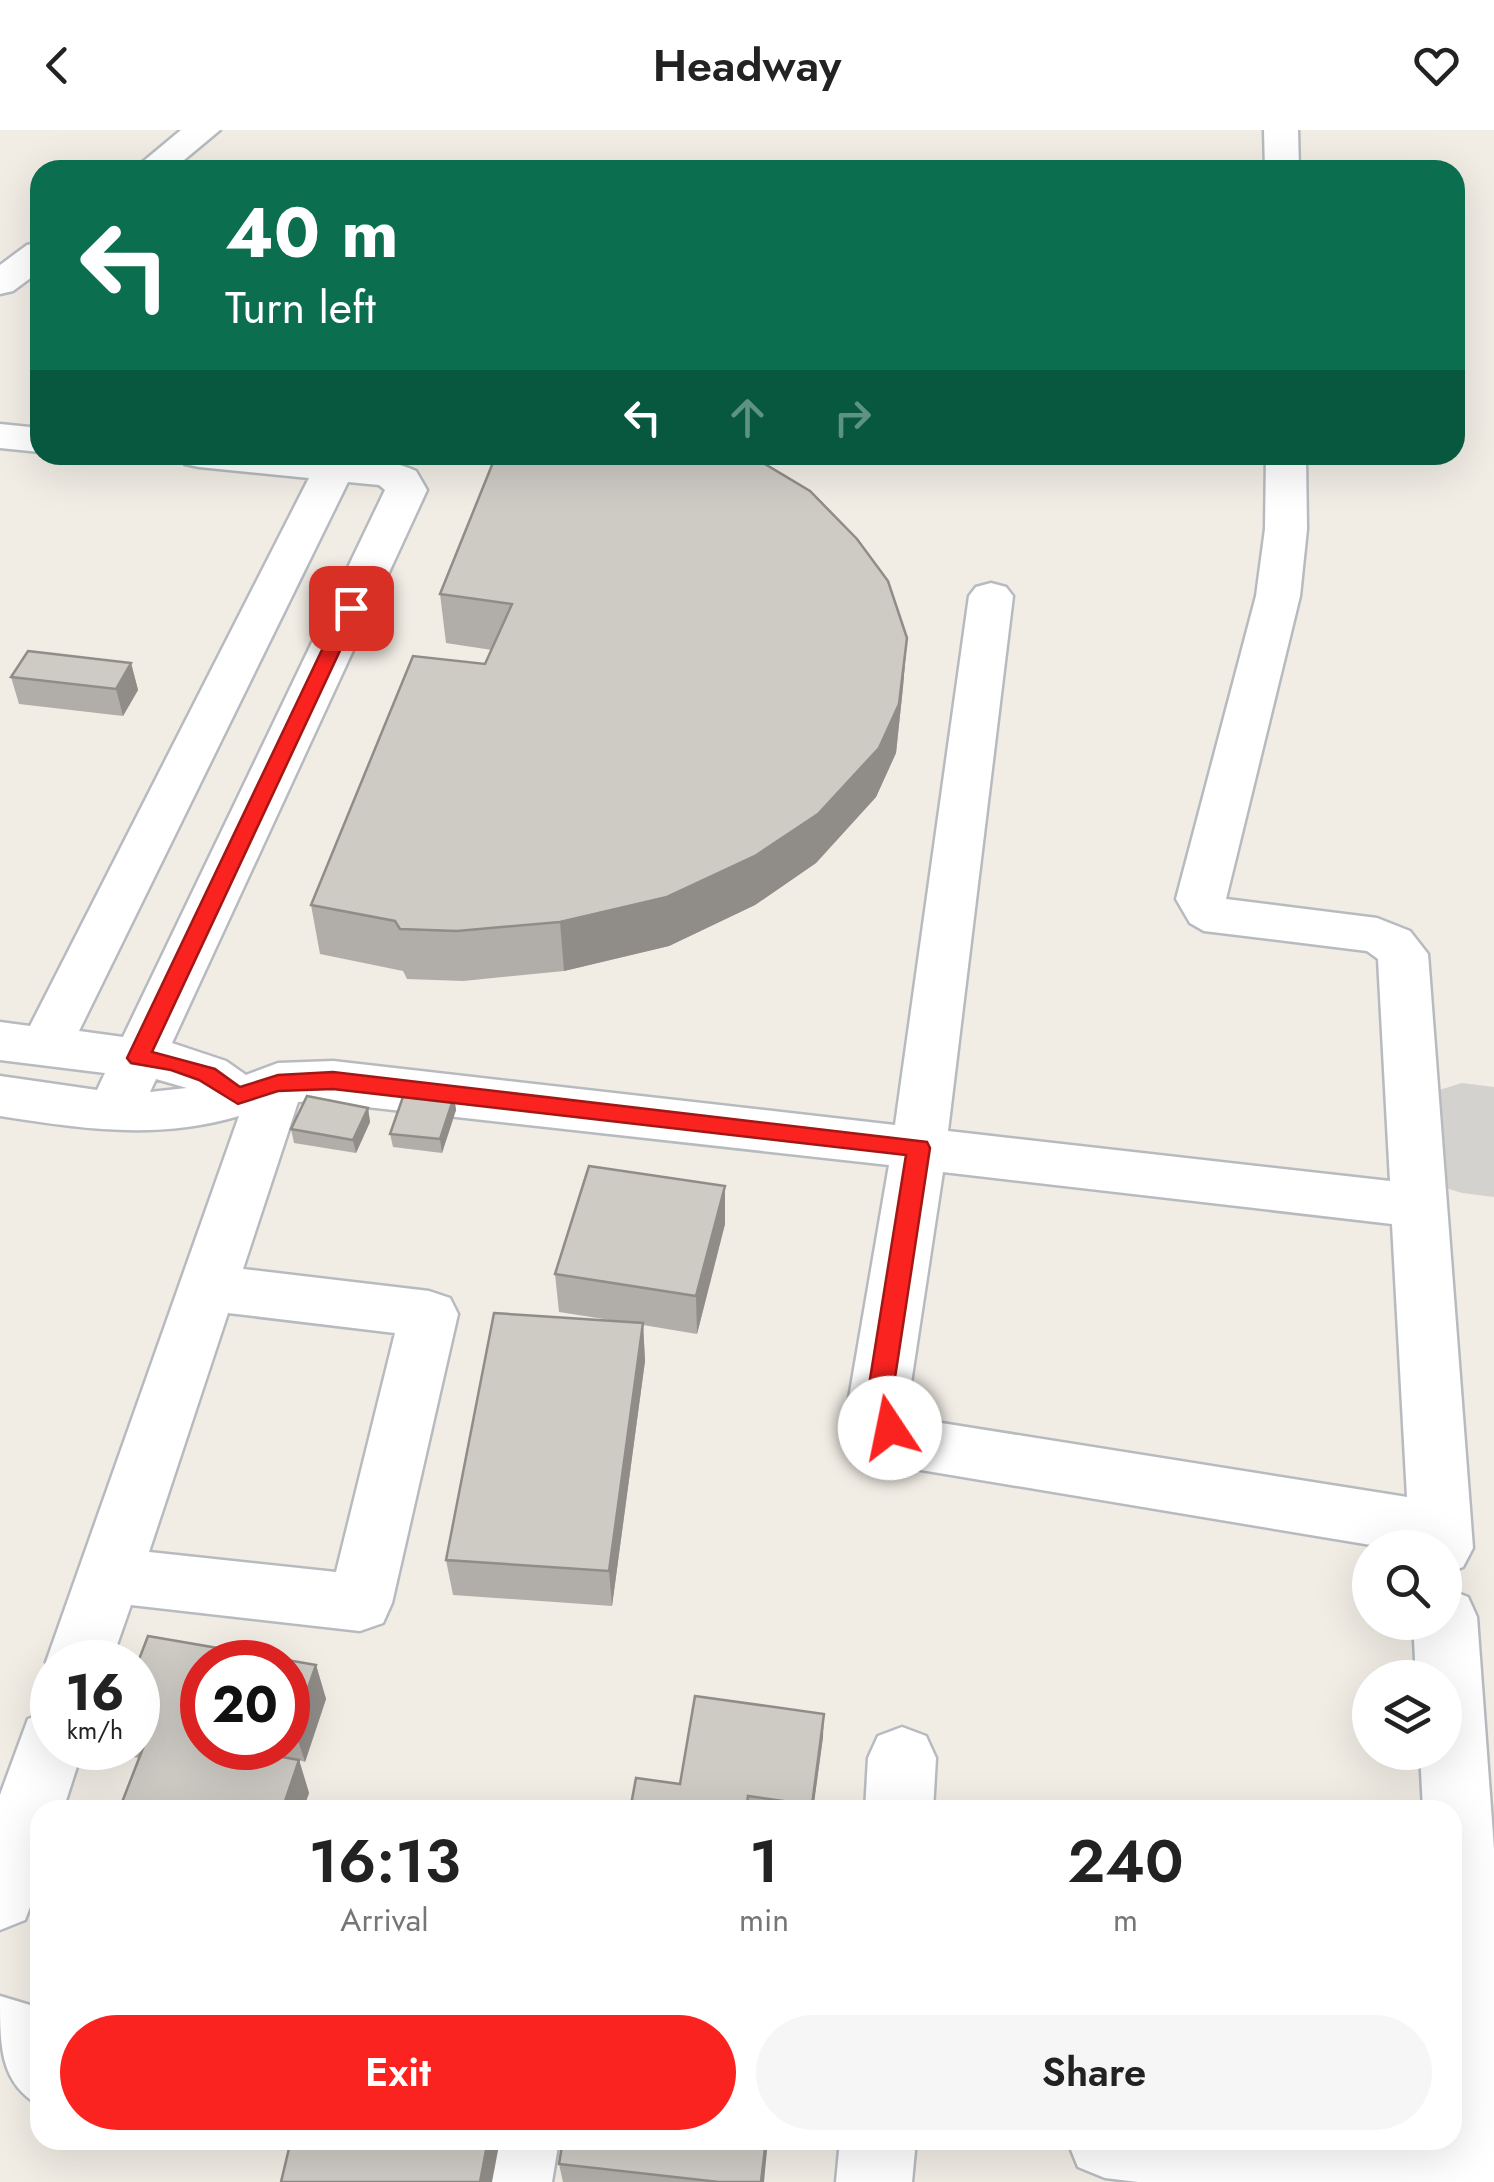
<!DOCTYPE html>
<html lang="en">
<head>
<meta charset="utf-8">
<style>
  :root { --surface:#fff; --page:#f6f6f6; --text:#222; --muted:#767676; --accent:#fb2320 }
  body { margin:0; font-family:Jost,sans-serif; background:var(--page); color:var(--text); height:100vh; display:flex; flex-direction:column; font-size:38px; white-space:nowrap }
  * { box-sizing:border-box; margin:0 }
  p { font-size:32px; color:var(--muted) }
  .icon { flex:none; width:55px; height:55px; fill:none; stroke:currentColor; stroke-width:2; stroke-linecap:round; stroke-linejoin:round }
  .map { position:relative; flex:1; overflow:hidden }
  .panel { position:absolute; left:30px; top:1670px; width:1432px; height:350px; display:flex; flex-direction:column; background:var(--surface); border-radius:30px; box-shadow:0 10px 40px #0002 }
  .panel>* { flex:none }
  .guide { position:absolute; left:30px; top:30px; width:1435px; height:305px; border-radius:30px; box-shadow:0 10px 40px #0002; background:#0b6e4f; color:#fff; overflow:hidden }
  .tools { position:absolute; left:1352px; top:1400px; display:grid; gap:20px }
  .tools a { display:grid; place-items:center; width:110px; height:110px; border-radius:50%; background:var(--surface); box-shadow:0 10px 40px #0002; font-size:50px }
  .speed { position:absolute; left:30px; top:1510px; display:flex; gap:20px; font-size:50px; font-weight:700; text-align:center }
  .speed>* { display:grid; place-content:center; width:130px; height:130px; border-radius:50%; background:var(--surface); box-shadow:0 10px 40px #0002; line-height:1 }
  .speed small { font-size:25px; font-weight:400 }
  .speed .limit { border:15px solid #d22; background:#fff; color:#111 }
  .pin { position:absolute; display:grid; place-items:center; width:85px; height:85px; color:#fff; margin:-42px; border-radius:20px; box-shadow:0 5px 15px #0006 }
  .me { position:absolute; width:110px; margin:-55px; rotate:349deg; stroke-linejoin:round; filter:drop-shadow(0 0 8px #0008) }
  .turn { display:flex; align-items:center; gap:35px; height:210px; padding:0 30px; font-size:45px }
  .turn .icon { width:130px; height:130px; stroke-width:2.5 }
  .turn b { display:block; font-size:70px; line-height:85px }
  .lanes { display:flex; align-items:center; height:95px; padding:0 30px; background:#0003; justify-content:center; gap:50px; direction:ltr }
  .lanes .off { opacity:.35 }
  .eta { display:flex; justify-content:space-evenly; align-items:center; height:170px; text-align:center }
  .eta b { font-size:60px; font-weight:600; line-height:70px }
  .cta { display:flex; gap:20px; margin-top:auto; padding:20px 30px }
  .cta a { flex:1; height:115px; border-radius:60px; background:var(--accent); color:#fff; font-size:40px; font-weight:600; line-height:115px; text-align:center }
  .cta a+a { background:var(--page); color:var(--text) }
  header { display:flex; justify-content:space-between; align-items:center; height:130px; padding:0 30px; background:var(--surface); font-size:45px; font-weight:600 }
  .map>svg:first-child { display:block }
</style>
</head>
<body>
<header><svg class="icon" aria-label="back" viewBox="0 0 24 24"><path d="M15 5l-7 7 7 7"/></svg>Headway<svg class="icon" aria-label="heart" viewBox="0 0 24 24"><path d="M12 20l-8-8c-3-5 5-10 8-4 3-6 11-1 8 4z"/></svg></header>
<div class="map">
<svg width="1494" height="2052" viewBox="0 0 1494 2052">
  <rect width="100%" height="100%" fill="#f1ede5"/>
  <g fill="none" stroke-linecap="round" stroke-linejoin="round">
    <path fill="#d4d2ce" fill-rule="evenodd" d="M1462 953 1494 957V1067L1462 1063 1410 1047 1389 1008 1410 969Z"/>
    <defs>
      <g id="minor">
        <path d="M181 0H220L172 40H133Z"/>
        <path d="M1264 0H1298L1299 40H1265Z"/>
        <path d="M40 112V141L13 161 0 164V135L27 115Z"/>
        <path d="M0 294 40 298V322L0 318Z"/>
        <path d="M179 325C245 325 357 314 416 341L427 360 172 913 226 931 246 945 278 933 333 931 895 995 969 466 976 457 991 453 1006 457 1013 466 948 1001 1390 1051 1378 829 1367 821 1204 801 1190 793 1176 769 1256 466 1265 399 1266 325H1306L1307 399 1300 466 1226 769 1377 788 1410 801 1428 824 1473 1418 1463 1437 1445 1444V1418H1389L915 1339 893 1332 869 1315 848 1274 889 1035 313 971 298 972 243 1139 429 1161 450 1168 458 1184 392 1473 383 1493 360 1501 131 1475 111 1532H52V1545L46 1532 239 986C158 1010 82 999 0 986V946L97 960 105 943 0 930V892L30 896 309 348 199 337 185 334ZM348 352 379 355 385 360 123 907 79 901ZM156 949 187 958 150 962ZM943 1042 1392 1094 1407 1367 929 1291 908 1273ZM228 1183 395 1203 336 1442 149 1422Z"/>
        <path d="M1445 1458 1468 1467 1477 1487 1494 1719V2052H1138L1105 2048 1078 2037 1067 2010H1396L1440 2019V2010H1452V1680H1423L1420 1622H1445V1548H1416L1413 1492H1445Z"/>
        <path d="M52 1580V1618H83L63 1680H40V1751L25 1790 0 1800V1665L28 1589Z"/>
        <path d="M902 1597 926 1606 936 1628 933 1680H865L868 1628 878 1606Z"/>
        <path d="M0 1866 40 1878V1976C0 1953 0 1918 0 1866Z"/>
        <path d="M483 2010H559L552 2052H476Z"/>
        <path d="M840 2010H916L912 2052H836Z"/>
      </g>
    </defs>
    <use href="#minor" stroke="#b7bbc0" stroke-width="5"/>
    <use href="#minor" fill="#fff" fill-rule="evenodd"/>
  </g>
  <g fill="#b1aea9" fill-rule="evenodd">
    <path d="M440 464 907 508 903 557 896 623 876 667 816 733 755 775 669 816 564 841 463 851 407 849 403 841 320 824 311 775 485 534 492 520 446 513Z"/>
    <path d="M131 533 138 560 123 586 19 574 11 547Z"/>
    <path d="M454 967 456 980 442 1023 393 1017 390 1004Z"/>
    <path d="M368 978 370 992 356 1023 294 1013 291 999Z"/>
    <path d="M725 1094 697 1204 643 1195 645 1231 612 1476 453 1465 446 1430 623 1192 559 1182 555 1144Z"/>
    <path d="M148 1506 316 1535 326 1569 305 1632 299 1630 309 1663 303 1680H119L139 1628 128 1626 124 1618H138V1532ZM202 1532H288V1618H202Z"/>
    <path d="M823 1607 813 1680H630L680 1654Z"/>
    <path d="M559 2034 764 2052H563Z"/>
  </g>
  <g fill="#908d89">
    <path d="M907 508 903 557 896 623 876 667 816 733 755 775 669 816 564 841 560 792Z"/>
    <path d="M131 533 138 560 123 586 116 559Z"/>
    <path d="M454 967 456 980 442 1023 440 1009Z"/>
    <path d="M368 978 370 992 356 1023 353 1010Z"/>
    <path d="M725 1056V1094L697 1204 696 1166Z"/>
    <path d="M643 1193 645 1231 612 1476 609 1441Z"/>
    <path d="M316 1535 326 1569 305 1632 294 1598Z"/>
    <path d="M824 1584 823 1607 813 1680H811Z"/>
    <path d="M250 1618H268L270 1625 249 1621Z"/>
    <path d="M299 1630 309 1663 303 1680H282Z"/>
    <path d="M488 2010H500L492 2052H480Z"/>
    <path d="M766 2010H768L764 2052H761Z"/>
  </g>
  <g fill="#cecac4" stroke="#908d89" stroke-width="2.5">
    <path d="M496 325H750L810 361 857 409 888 451 907 508 899 574 879 618 818 684 755 726 667 767 560 792 457 801 400 799 395 791 311 775 413 526 485 534 512 474 440 464Z"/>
    <path d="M28 521 131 533 116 559 11 547Z"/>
    <path d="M405 961 454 967 440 1009 390 1004Z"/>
    <path d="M307 966 368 978 353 1010 291 999Z"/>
    <path d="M589 1036 725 1056 696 1166 555 1144Z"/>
    <path d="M494 1183 643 1193 609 1441 446 1430Z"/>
    <path d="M148 1506 316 1535 294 1598 288 1597V1532H202V1618H250L249 1621 299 1630 282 1680H119L150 1600 138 1597V1532Z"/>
    <path d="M695 1566 824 1584 812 1675 748 1666 746 1680H630L636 1648 680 1654Z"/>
    <path d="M291 2010H488L480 2052H281Z"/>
    <path d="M563 2010H766L761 2052H719L559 2034Z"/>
  </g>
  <path fill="#fb2320" stroke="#a31715" stroke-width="2.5" d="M351 473 360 478 152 922 215 939 240 957 278 945 333 942 927 1012 930 1018 891 1274 903 1298 899 1305 890 1308 881 1305 866 1274 906 1025 333 959 278 961 238 974 199 950 171 940 131 933 127 928 342 478Z"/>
</svg>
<div class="tools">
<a><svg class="icon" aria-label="search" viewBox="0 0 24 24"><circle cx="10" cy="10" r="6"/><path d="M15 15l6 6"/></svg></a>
<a><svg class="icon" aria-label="layers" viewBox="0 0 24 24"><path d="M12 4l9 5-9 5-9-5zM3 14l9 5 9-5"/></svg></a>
</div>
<div class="speed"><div>16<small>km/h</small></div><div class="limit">20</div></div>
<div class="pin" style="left:351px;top:478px;background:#d93025"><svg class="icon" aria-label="arrive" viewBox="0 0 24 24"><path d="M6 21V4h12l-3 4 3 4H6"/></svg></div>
<svg class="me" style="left:890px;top:1298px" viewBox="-20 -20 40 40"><circle r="19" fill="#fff"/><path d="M0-13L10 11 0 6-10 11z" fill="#fb2320"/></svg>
<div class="guide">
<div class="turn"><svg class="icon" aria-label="left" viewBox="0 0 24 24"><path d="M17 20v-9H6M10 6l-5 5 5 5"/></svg><div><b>40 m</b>Turn left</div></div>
<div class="lanes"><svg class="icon" aria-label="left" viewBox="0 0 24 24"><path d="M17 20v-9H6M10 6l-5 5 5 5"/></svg><svg class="icon off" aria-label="ahead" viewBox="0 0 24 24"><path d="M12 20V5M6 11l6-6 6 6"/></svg><svg class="icon off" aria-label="right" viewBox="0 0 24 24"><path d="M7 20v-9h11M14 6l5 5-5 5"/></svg></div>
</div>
<section class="panel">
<div class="eta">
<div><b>16:13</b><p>Arrival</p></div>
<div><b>1</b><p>min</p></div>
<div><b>240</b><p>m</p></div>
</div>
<div class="cta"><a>Exit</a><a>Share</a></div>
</section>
</div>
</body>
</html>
